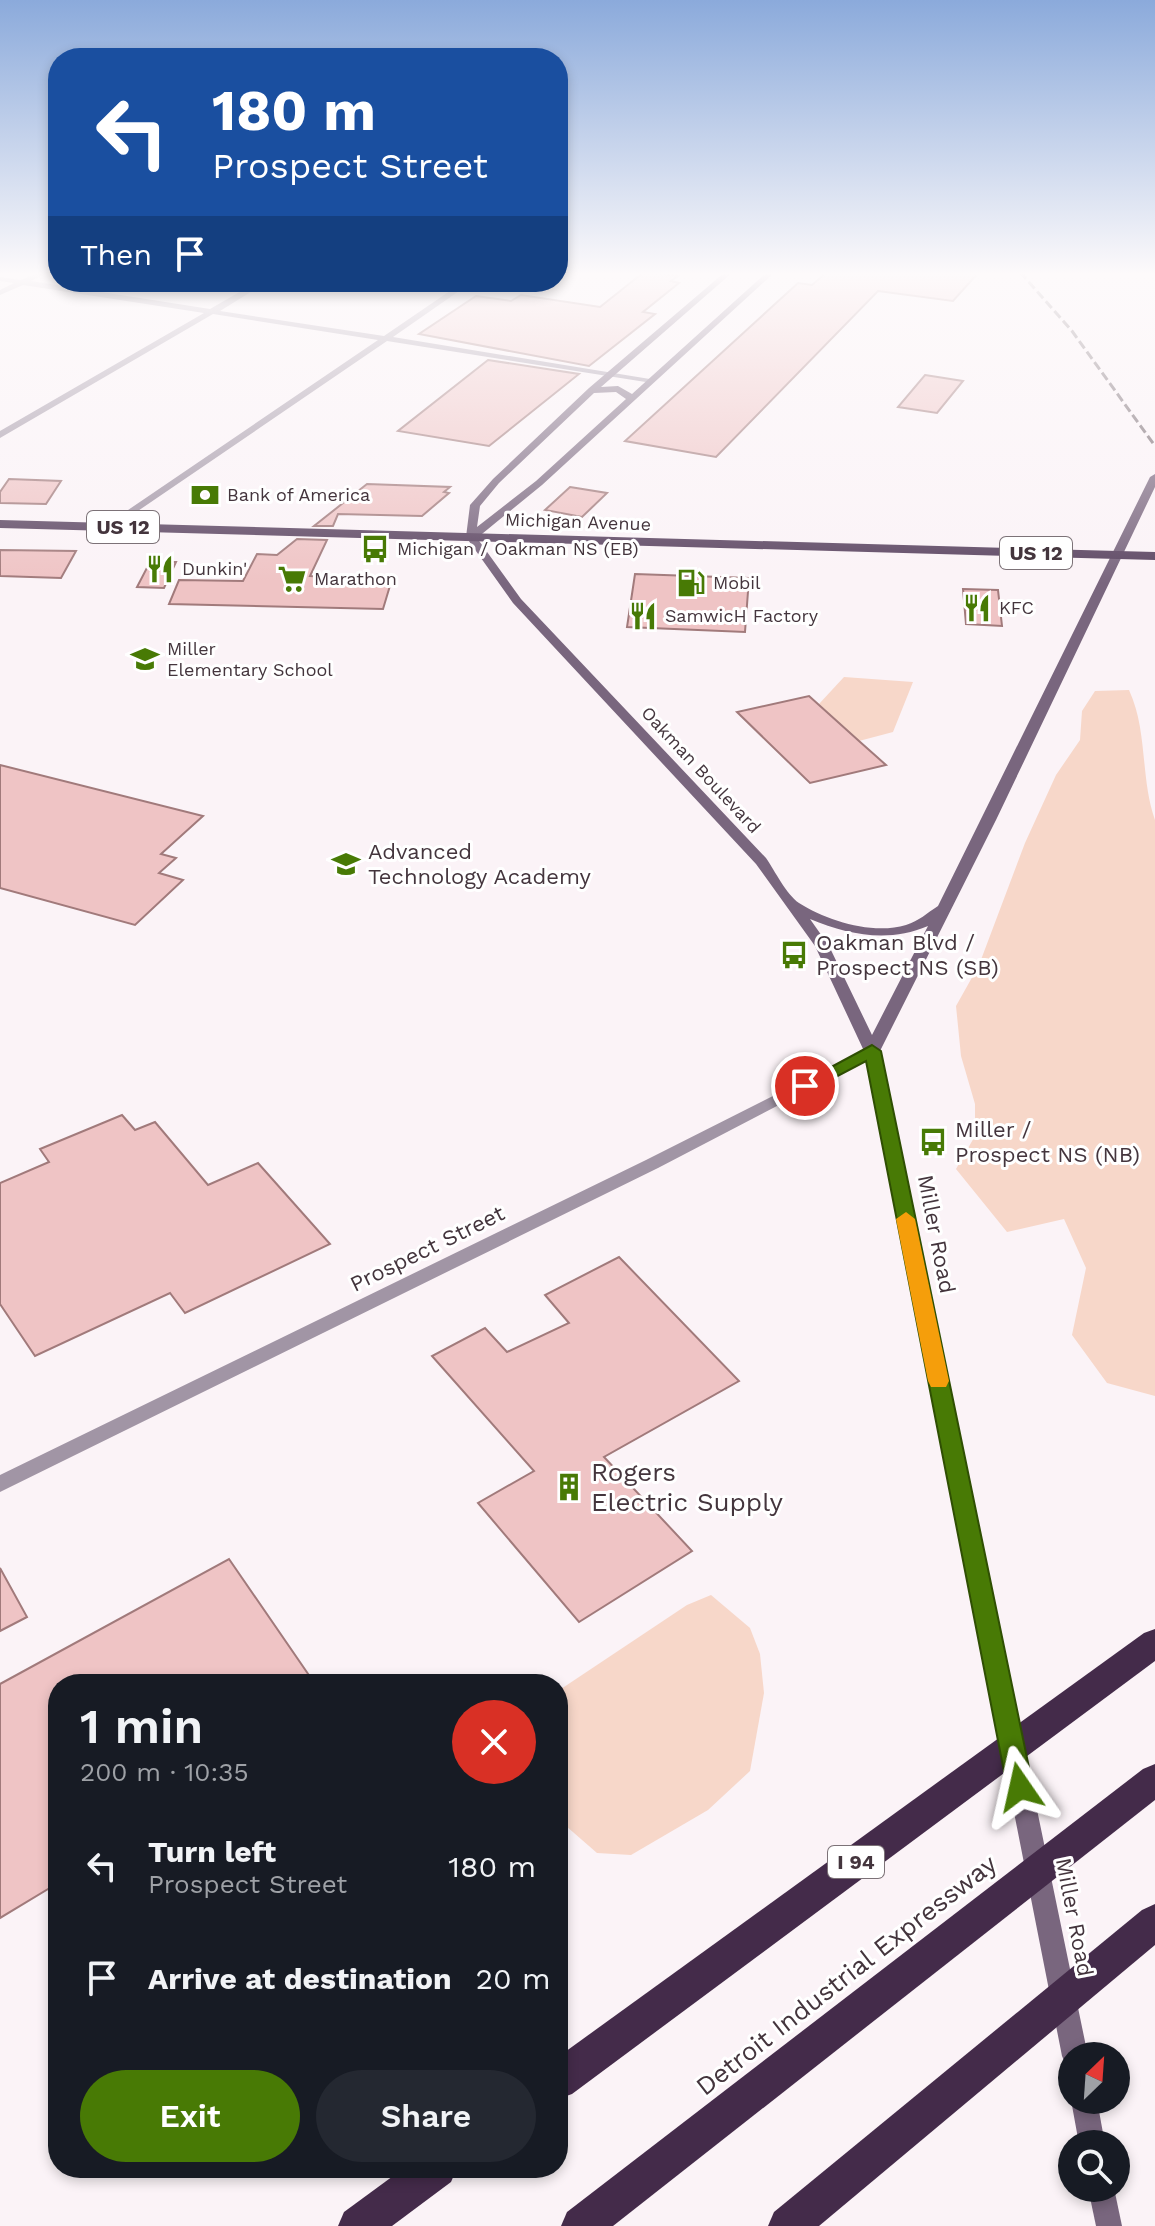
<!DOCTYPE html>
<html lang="en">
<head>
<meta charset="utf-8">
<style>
  :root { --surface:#171b24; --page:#242831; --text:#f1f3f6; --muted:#9ea1a6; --accent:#487a05 }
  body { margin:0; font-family:"Work Sans",sans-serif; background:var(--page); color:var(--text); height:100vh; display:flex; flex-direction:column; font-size:30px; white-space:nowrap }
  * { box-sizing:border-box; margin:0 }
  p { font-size:26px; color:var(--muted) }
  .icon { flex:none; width:44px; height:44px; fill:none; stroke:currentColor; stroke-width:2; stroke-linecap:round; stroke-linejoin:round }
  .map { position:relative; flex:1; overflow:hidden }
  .side { position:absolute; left:48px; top:1674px; width:520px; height:504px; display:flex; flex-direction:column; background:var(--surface); border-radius:32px; box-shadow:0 4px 12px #0003 }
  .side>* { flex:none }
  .top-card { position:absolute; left:48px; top:48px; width:520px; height:244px; border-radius:32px; box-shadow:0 4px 12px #0003; background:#1a4fa0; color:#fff; overflow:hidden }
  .needle { width:52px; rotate:25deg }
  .tools { position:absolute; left:1058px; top:2042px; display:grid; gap:16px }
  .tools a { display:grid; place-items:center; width:72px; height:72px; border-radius:50%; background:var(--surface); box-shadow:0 4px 12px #0003; font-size:40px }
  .pin { position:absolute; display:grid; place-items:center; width:68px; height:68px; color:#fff; margin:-34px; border:4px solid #fff; border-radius:50%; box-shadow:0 2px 8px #0007 }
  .me { position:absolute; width:88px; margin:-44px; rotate:349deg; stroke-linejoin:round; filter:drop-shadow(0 0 6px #0008) }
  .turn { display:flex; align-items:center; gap:28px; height:168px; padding:0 32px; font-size:36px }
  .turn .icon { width:104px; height:104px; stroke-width:2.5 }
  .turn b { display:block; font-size:56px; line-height:68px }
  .then { display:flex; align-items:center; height:76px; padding:0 32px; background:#0003; gap:16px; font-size:30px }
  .round { display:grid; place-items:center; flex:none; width:84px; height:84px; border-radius:42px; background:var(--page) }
  .head { display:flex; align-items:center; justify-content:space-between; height:136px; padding:0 32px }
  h1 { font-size:48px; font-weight:600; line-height:60px }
  .action { display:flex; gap:16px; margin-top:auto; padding:16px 32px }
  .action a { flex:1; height:92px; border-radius:48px; background:var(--accent); color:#fff; font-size:32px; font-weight:600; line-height:92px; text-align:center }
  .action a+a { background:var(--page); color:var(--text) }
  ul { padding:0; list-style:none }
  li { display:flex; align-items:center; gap:24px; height:112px; padding:0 32px }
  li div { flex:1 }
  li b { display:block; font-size:30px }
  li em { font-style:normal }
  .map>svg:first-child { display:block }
</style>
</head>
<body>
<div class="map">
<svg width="1155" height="2226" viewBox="0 0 1155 2226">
  <rect width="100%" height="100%" fill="#fbf3f7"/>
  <g fill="#f7d7c9">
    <path d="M844 677 913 682 893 732 859 741 819 704Z"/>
    <path d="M1129 690C1148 731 1140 777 1155 820V1396L1107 1383 1072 1335 1086 1268 1064 1219 1007 1232 956 1169 975 1136V1104L961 1056 956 1006 979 965 1025 843 1056 775 1080 740 1082 711 1095 691Z"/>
    <path d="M711 1595 750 1628 760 1654 764 1693 750 1771 708 1810 631 1855 597 1853 558 1819V1691L687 1605Z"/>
  </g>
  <g fill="#efc4c5" stroke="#a17a7b" stroke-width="2">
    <path d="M644 272 678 276 671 281 679 283 643 312 655 314 589 366 419 334 476 296 511 301 521 295 600 307Z"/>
    <path d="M827 272H979L953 301 878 291 716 457 625 441 798 283 812 285Z"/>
    <path d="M488 360 579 374 489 446 398 431Z"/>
    <path d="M925 375 963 381 937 413 898 407Z"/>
    <path d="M9 479 61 481 46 504 0 503V492Z"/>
    <path d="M367 484 450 487 444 492 449 493 422 516 338 514 333 526H314Z"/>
    <path d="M570 487 607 493 582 517 545 510Z"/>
    <path d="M297 539 327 540 310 576 392 579 383 609 169 604 179 580 243 581 257 554 277 555Z"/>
    <path d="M0 550 76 551 61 578 0 576Z"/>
    <path d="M150 562H176L164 588 137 587Z"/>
    <path d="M635 574 749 578 745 632 627 627Z"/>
    <path d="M963 589 998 590 1002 626 966 624Z"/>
    <path d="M809 696 859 741 886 765 810 783 737 712Z"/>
    <path d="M0 765 203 816 161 854 176 858 159 873 183 880 135 925 0 888Z"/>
    <path d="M122 1115 135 1130 155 1122 208 1185 258 1163 330 1244 185 1313 170 1293 35 1356 0 1304V1183L49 1162 40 1149Z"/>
    <path d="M619 1257 739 1381 604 1457 692 1551 579 1622 478 1503 534 1471 432 1356 485 1328 507 1352 569 1323 545 1295Z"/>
    <path d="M229 1559 315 1684H58V1883L0 1918V1684Z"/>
    <path d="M0 1568 27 1617 0 1631Z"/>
  </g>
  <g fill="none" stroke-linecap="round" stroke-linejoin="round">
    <g fill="#a195a5" fill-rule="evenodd">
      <path d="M39 272H48L31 281 210 309 257 282H267L220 311 384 336 463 282H472L393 337 656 380 652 383 387 341 110 530 106 529V525L378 340 213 314 0 438V431L204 313 23 285 0 295V290L14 283 0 281V277L21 280Z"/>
      <path d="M872 1046 877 1048 880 1051 877 1054 658 1168 0 1492V1475L646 1160Z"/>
    </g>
    <g fill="#79667e" fill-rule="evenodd">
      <path d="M725 272H733L601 387 618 386 632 394 767 272H775L542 485 477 538 521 599 766 858C775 871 786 894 799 903 827 921 873 935 906 925 919 921 927 913 938 906L1150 477 1155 474V487L996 820 880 1051 1088 2056H1072V2067L1066 2065 1062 2056 864 1051 815 946 756 864 513 603 466 537 470 505 493 479 589 388ZM616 392 626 399 536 481 477 527 480 506 499 483 594 393ZM810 919C849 935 888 943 928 926L872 1035 829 946Z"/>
      <path d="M1072 2098V2100H1097L1105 2144H1079L1071 2100Z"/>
      <path d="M1088 2188H1114L1122 2226H1096Z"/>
    </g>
    <path fill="#5c4662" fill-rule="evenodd" d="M0 520 1155 552V560L0 528Z"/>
    <g fill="#442b4a" fill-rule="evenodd">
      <path d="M1155 1629V1661L572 2094 558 2099V2057L1144 1633Z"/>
      <path d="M1155 1764V1800L613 2226H561L567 2212 1143 1769Z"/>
      <path d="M1155 1904V1945L819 2226H768L774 2212 1142 1910Z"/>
      <path d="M404 2168H457L451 2182 392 2226H338L344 2212Z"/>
    </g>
    <path stroke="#72656c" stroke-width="3" stroke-dasharray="9 4" stroke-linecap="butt" d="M1020 272 1072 331 1155 446"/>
  </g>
  <linearGradient id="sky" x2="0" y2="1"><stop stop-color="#8baadb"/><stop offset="0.47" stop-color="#fdfafb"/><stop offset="1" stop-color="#fdfafb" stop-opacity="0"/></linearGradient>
  <rect width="1155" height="583" fill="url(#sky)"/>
  <path fill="#487a05" stroke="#2f4f03" stroke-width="2" d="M872 1045 881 1051 1033 1787 1029 1796 1020 1799 1011 1796 1007 1787 866 1061 811 1090H798L796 1086Z"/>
  <path fill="#f59e0b" d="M906 1212 915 1219 949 1381 946 1387H931L928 1381 896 1219Z"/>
  <defs>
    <symbol id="bank-bare" viewBox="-9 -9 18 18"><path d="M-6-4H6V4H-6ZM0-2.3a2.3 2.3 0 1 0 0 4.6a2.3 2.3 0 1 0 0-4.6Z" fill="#487a05" stroke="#fff" stroke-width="2.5" paint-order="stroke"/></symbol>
    <symbol id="bus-bare" viewBox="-9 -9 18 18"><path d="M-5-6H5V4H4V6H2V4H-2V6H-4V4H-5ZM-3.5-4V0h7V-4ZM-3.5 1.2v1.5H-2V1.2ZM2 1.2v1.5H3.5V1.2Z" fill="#487a05" stroke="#fff" stroke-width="2.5" paint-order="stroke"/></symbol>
    <symbol id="restaurant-bare" viewBox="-9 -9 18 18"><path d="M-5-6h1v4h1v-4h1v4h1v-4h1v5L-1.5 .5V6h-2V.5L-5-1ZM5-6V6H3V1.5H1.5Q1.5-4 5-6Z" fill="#487a05" stroke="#fff" stroke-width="2.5" paint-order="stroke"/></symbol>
    <symbol id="supermarket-bare" viewBox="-9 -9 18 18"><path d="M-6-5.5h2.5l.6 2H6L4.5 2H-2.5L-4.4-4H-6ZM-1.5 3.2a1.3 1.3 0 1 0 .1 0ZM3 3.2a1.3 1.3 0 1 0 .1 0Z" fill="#487a05" stroke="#fff" stroke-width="2.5" paint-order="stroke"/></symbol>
    <symbol id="fuel-bare" viewBox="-9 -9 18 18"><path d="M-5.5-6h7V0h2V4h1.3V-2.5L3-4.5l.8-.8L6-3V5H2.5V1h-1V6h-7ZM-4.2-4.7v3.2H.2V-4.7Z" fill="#487a05" stroke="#fff" stroke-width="2.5" paint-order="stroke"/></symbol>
    <symbol id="school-bare" viewBox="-9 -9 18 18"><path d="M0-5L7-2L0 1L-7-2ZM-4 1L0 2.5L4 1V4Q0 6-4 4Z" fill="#487a05" stroke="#fff" stroke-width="2.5" paint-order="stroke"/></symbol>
    <symbol id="building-bare" viewBox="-9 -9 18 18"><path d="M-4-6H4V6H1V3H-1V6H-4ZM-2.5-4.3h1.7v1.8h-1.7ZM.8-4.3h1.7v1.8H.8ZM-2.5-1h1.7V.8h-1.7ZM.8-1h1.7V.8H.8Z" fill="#487a05" stroke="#fff" stroke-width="2.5" paint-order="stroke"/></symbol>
  </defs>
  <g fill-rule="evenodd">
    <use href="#bank-bare" x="185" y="475" width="40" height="40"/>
    <use href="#bus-bare" x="355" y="529" width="40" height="40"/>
    <use href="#restaurant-bare" x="140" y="549" width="40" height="40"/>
    <use href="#supermarket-bare" x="272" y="559" width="40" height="40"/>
    <use href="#fuel-bare" x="671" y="563" width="40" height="40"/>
    <use href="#restaurant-bare" x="957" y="588" width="40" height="40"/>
    <use href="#restaurant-bare" x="623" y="596" width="40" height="40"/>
    <use href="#school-bare" x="125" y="639" width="40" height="40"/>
    <use href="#school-bare" x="326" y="844" width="40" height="40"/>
    <use href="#bus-bare" x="774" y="935" width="40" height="40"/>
    <use href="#bus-bare" x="913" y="1122" width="40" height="40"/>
    <use href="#building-bare" x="549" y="1467" width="40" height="40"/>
  </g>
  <g text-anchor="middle" stroke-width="6" stroke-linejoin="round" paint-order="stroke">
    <g font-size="18" fill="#44353d" stroke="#fff" text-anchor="start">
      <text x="227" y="501">Bank of America</text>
      <text x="397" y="555">Michigan / Oakman NS (EB)</text>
      <text x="182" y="575">Dunkin'</text>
      <text x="314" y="585">Marathon</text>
      <text x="713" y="589">Mobil</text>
      <text x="999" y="614">KFC</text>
      <text x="665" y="622">SamwicH Factory</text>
      <text x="167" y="655">Miller<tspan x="167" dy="21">Elementary School</tspan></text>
    </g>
    <g font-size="18" fill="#44353d" stroke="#fff">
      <text transform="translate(578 522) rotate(2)" y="6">Michigan Avenue</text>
      <text transform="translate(701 770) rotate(47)" y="6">Oakman Boulevard</text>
    </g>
    <g fill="#fff" stroke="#7c7277" stroke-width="2">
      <rect x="87" y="511" width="72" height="32" rx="6"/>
      <rect x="1000" y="537" width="72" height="32" rx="6"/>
      <rect x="828" y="1846" width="56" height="32" rx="6"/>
    </g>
    <g font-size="20" font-weight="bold" fill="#44353d">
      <text x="123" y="534">US 12</text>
      <text x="1036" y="560">US 12</text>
      <text x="856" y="1869">I 94</text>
    </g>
    <g font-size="22" fill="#44353d" stroke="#fff" text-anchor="start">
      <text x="368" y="859">Advanced<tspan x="368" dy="25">Technology Academy</tspan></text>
      <text x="816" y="950">Oakman Blvd /<tspan x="816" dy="25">Prospect NS (SB)</tspan></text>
      <text x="955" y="1137">Miller /<tspan x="955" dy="25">Prospect NS (NB)</tspan></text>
    </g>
    <g font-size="22" fill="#44353d" stroke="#fff">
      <text transform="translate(937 1234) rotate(79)" y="8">Miller Road</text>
      <text transform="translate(427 1248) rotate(-26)" y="8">Prospect Street</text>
      <text transform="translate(1075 1917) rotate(79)" y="8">Miller Road</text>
    </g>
    <g font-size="26" fill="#44353d" stroke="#fff" text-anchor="start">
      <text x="591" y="1481">Rogers<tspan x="591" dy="30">Electric Supply</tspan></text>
    </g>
    <g font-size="26" fill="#44353d" stroke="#fff">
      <text transform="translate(846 1975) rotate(-38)" y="9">Detroit Industrial Expressway</text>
    </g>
  </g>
</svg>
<div class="tools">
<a><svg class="needle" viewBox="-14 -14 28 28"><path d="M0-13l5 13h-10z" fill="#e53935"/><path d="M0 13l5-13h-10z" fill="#9ea1a6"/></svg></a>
<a><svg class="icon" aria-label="search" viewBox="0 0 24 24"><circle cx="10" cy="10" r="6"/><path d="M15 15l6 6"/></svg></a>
</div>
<div class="pin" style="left:805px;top:1086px;background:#d93025"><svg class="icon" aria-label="arrive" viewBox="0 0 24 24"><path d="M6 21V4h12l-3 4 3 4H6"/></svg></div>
<svg class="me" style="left:1020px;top:1787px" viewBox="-20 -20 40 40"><path d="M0-17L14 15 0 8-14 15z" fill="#487a05" stroke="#fff" stroke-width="4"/></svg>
<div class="top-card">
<div class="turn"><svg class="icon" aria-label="left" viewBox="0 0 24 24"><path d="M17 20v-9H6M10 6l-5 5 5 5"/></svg><div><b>180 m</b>Prospect Street</div></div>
<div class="then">Then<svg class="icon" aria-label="arrive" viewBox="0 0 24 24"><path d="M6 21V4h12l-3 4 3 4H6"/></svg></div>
</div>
<section class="side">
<div class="head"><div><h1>1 min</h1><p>200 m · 10:35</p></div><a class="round" style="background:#d93025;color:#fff"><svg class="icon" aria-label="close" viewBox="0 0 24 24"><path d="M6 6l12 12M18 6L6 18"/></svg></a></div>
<ul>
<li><svg class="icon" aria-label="left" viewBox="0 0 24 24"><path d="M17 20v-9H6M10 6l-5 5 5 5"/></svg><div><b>Turn left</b><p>Prospect Street</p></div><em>180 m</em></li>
<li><svg class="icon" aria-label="arrive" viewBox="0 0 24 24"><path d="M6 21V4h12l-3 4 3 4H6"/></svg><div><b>Arrive at destination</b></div><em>20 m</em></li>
</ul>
<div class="action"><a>Exit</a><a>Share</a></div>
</section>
</div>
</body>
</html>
